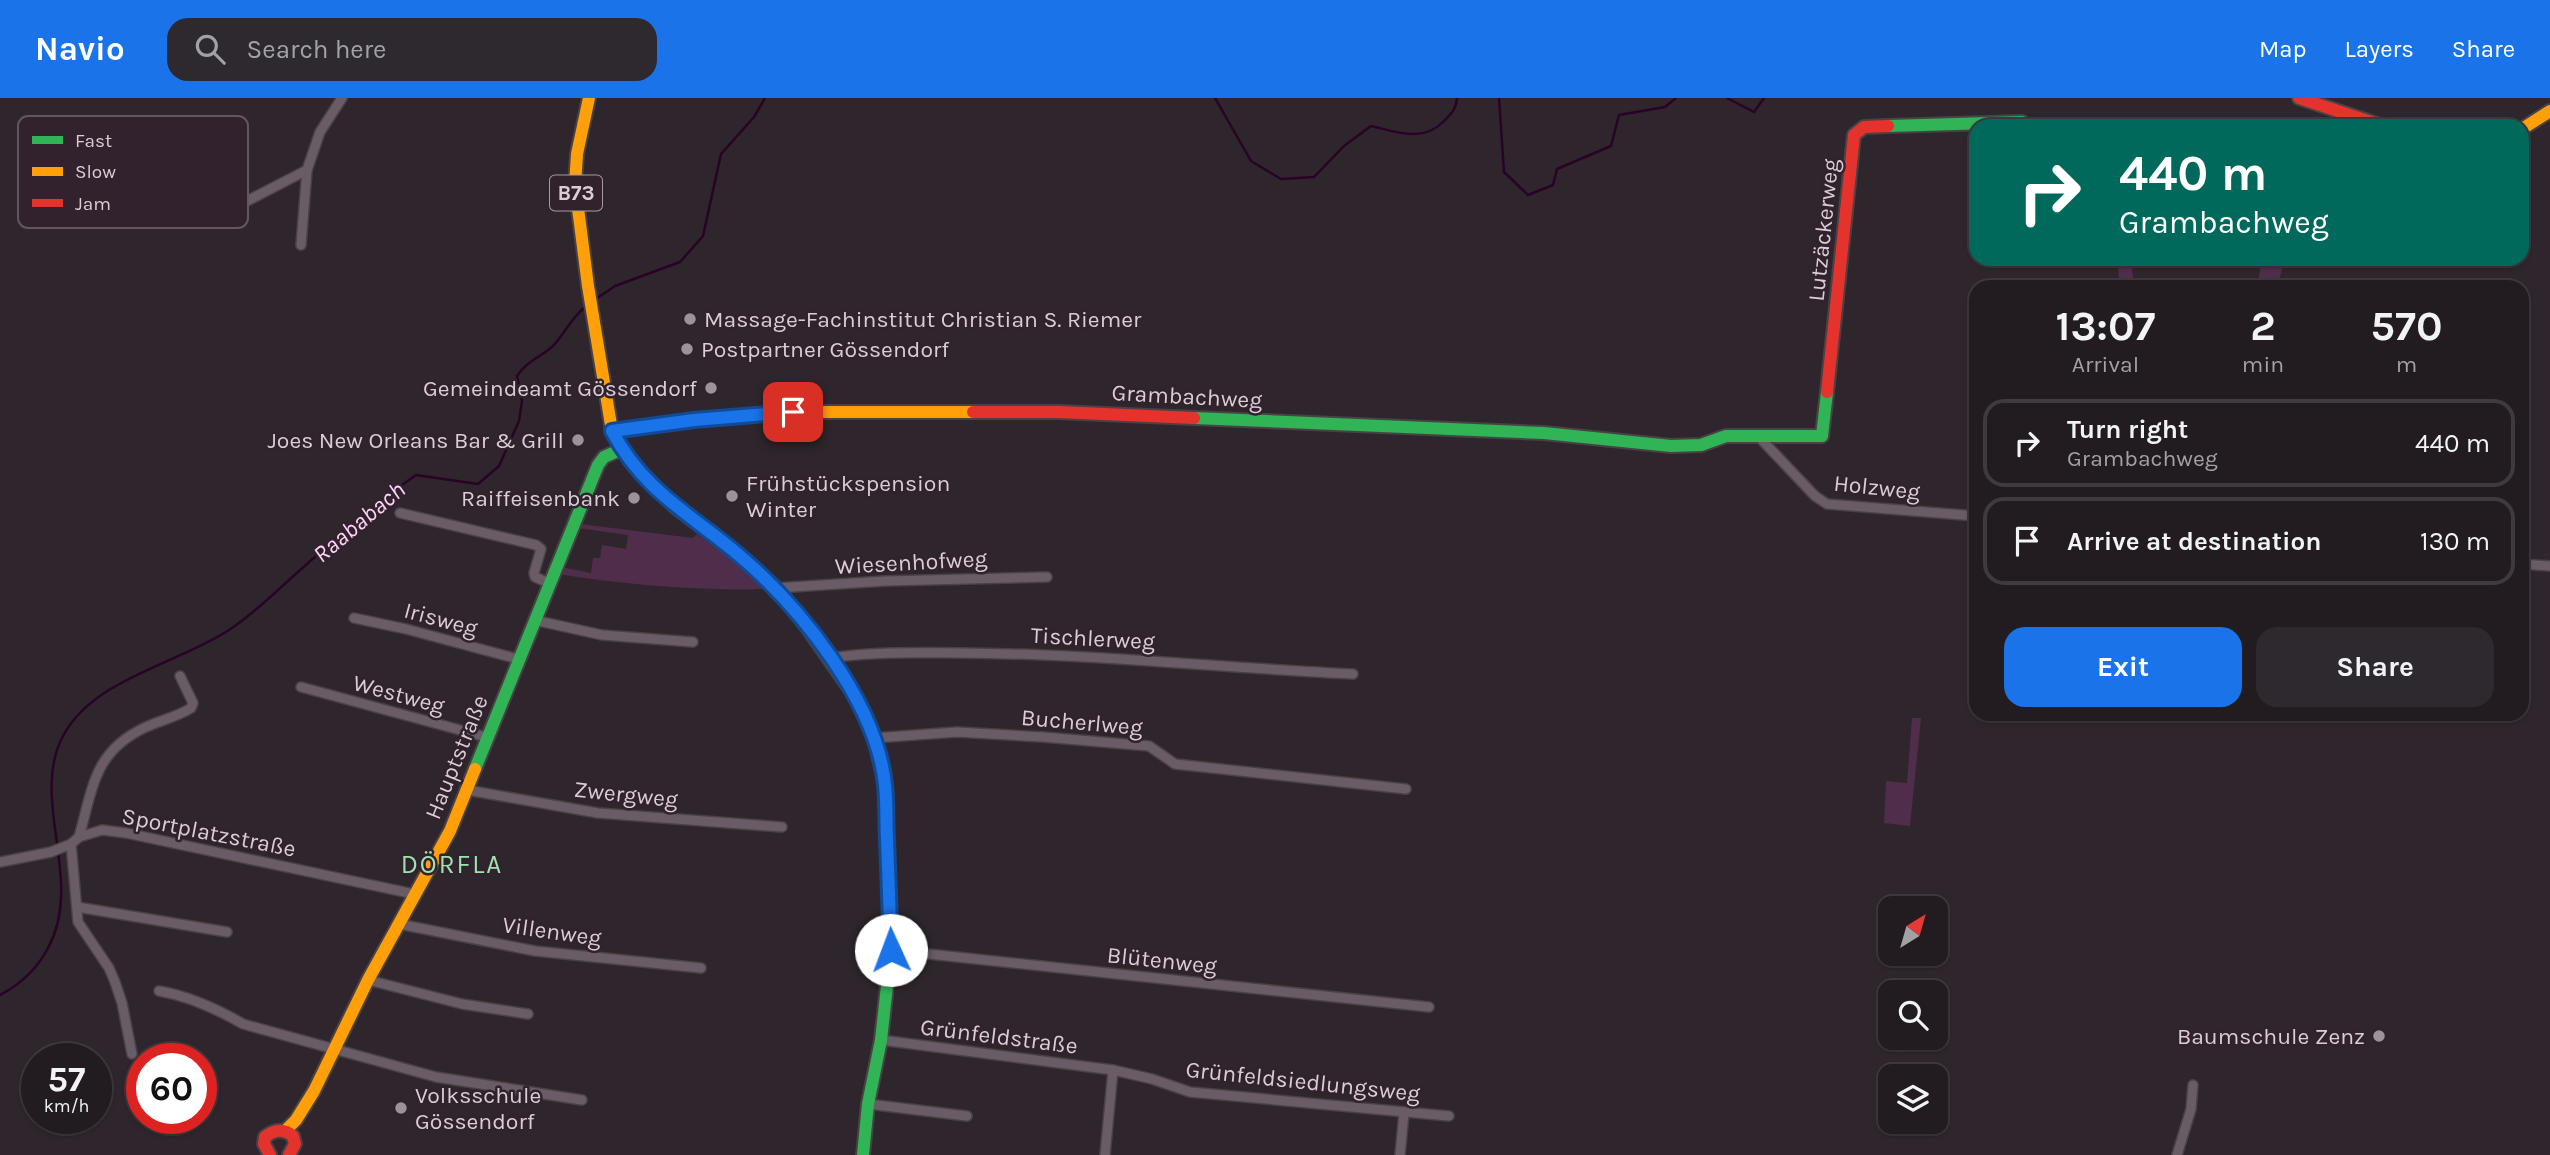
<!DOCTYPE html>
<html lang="en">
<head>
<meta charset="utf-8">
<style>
  :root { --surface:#221c21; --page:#2e292e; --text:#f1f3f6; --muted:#a2a1a5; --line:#3f3a3f; --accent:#1a73e8 }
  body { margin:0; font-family:Karla,sans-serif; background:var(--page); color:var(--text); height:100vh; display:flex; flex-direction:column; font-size:26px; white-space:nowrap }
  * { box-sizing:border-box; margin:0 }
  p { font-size:23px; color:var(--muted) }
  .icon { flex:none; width:38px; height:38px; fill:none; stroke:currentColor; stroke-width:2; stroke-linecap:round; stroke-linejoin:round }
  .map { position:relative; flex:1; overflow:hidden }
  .details { position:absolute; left:1969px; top:182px; width:560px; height:441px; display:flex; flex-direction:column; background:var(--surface); border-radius:21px; box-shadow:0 2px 5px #0004,0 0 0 2px var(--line) }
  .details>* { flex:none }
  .guide { position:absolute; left:1969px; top:21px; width:560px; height:147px; border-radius:21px; box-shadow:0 2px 5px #0004,0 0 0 2px var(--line); background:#00695c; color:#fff; overflow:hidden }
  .needle { width:46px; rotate:37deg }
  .fabs { position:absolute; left:1878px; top:798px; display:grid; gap:14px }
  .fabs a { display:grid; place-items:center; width:70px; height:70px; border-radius:14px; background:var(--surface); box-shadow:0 2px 5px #0004,0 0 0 2px var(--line); font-size:35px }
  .speed { position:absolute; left:21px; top:945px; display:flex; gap:14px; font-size:35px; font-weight:700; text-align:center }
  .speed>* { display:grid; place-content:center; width:91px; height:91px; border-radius:50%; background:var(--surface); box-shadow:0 2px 5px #0004,0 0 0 2px var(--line); line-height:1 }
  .speed small { font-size:18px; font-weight:400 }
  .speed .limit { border:10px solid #d22; background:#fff; color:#111 }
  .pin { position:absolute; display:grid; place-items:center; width:60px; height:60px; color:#fff; margin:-30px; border-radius:14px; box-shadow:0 4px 10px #0006 }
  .me { position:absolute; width:77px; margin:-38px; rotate:358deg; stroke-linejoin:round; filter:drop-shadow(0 0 5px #0008) }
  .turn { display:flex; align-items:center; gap:24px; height:147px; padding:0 35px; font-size:32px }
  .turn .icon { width:91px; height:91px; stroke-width:2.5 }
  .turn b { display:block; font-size:49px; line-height:60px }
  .eta { display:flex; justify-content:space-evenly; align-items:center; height:119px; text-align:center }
  .eta b { font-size:42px; font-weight:700; line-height:49px }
  .action { display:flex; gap:14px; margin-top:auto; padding:14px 35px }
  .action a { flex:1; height:80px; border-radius:21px; background:var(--accent); color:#fff; font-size:28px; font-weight:700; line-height:80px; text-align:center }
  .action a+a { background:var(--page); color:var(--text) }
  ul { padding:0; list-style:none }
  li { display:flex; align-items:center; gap:21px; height:88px; margin:0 14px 10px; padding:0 21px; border:4px solid var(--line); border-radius:21px }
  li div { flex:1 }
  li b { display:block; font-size:26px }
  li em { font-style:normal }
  header { display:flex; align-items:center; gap:42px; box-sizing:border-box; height:98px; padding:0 35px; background:var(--accent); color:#fff }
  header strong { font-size:33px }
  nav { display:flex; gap:38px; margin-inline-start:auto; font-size:24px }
  .search { width:490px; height:63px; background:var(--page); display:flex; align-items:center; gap:18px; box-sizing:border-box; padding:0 24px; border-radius:21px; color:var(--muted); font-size:26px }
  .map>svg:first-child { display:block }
</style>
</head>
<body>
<header>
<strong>Navio</strong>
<div class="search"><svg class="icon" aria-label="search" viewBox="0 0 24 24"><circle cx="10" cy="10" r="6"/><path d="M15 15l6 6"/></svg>Search here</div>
<nav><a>Map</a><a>Layers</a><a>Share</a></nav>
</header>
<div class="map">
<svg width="2550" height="1057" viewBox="0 0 2550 1057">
  <rect width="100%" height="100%" fill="#2e262c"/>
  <g fill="#502d4a">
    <path d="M2117 161H2131L2133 181 2192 189H2120Z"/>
    <path d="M2262 161H2293L2283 168 2277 189H2257Z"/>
    <path d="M580 426 693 440 697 436 747 472 766 491C695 493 628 487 558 476L561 469 591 475 593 460H600L602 447 626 451 628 437 578 430Z"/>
    <path d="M1912 620H1921L1910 728 1884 725 1886 683 1907 685Z"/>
  </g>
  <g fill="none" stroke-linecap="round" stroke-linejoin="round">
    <g stroke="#290326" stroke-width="2.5">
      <path d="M1215 0 1251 63 1281 81 1314 79 1344 48 1371 28C1397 34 1423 45 1444 23 1452 15 1456 11 1457 0"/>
      <path d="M1499 0 1504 74 1528 97 1553 87 1557 71 1611 48 1619 17 1665 9 1676 0"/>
      <path d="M1727 0 1754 14 1764 0"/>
      <path d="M596 201 615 188 680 164 703 138 721 56 754 19 765 0"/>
      <path d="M0 897C21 886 37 871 48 850 85 782 29 702 63 638 93 581 177 566 229 532 255 515 275 494 298 474 336 440 374 406 416 377L478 386 499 368 519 323 522 303 517 278C526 264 540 259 552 249 564 237 571 220 585 209"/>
    </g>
    <defs>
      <g id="street">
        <path d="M218 118 307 72"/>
        <path d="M301 147 307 72 320 34 342 0"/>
        <path d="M1759 339 1815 398 1827 406 1976 418"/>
        <path d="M400 415 536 447 541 451 534 475 535 479 549 485"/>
        <path d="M2522 466 2550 468"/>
        <path d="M776 490 885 483 1047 479"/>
        <path d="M354 520 406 531 518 561"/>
        <path d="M534 522 602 537 693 544"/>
        <path d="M830 560C873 553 920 555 963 555 1094 556 1223 570 1353 576"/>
        <path d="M301 589 486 639"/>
        <path d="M874 640 957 634 1043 639 1149 648 1175 666 1406 691"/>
        <path d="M467 692 598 715 782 729"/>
        <path d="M79 739C93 689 94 653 146 629 161 622 177 619 191 610L193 605 180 578"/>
        <path d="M71 746 78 824 109 870 115 884 122 905 132 956"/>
        <path d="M0 764 51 754 71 746 79 739 102 732 126 735 414 796"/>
        <path d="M77 809 227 834"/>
        <path d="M399 826 535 853 701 870"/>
        <path d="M891 852 1429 909"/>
        <path d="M368 882 462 906 528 916"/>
        <path d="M159 893C189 898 217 911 243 926L436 979 582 1002"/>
        <path d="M881 942 1113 972 1152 981 1190 994 1449 1018"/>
        <path d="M868 1006 967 1018"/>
        <path d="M1105 1057 1113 972"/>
        <path d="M1400 1057 1404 1015"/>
        <path d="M2177 1057 2191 1011 2193 987"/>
      </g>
      <g id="fast">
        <path d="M1888 28 2022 24"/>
        <path d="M1194 320 1544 335 1671 348 1701 347 1726 338H1822L1827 294"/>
        <path d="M650 383 675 409 738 456 776 490 806 528 856 600 874 640 885 686 891 852 881 942 868 1006 863 1057"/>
        <path d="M475 671 598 367 604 359 622 351"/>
      </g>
      <g id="slow">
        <path d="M589 0 577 56 575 87 588 188 612 333 632 365 650 383"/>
        <path d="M2522 31 2550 13"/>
        <path d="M612 333 694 322 793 314H973"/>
        <path d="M286 1032 296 1022 314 993 368 882 450 733 475 671"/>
      </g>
      <g id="jam">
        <path d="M2299 0 2383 28"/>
        <path d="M1827 294 1854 37 1864 29 1888 28"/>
        <path d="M973 314H1059L1194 320"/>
        <path d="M270 1057 264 1046 265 1039C275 1031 284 1031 293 1038L295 1046 289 1057"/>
      </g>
    </defs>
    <use href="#street" stroke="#484246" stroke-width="12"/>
    <use href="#fast" stroke="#484246" stroke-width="16"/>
    <use href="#slow" stroke="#484246" stroke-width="16"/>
    <use href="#jam" stroke="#484246" stroke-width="16"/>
    <use href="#street" stroke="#6a5c67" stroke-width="9"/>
    <use href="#fast" stroke="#30b455" stroke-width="12"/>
    <use href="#slow" stroke="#ff9f0a" stroke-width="12"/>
    <use href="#jam" stroke="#e5322d" stroke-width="12"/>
  </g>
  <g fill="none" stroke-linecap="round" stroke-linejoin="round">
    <defs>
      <path id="route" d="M793 314 694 322 612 333C644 394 691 416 740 458 801 510 877 605 885 687 887 705 886 723 887 741 888 778 890 815 891 852"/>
    </defs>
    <use href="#route" stroke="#114b97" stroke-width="18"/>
    <use href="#route" stroke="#1a73e8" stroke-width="12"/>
  </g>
  <g fill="#9c939a" stroke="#31222e" stroke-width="2.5">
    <circle cx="690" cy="221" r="7"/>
    <circle cx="687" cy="251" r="7"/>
    <circle cx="711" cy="290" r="7"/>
    <circle cx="578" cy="342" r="7"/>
    <circle cx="732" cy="398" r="7"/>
    <circle cx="634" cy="400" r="7"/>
    <circle cx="2379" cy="938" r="7"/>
    <circle cx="401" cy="1010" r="7"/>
  </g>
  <g text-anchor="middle" stroke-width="5" stroke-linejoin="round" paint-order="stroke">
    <rect fill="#31222e" stroke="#a69aa4" stroke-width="2" x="550" y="77.5" width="52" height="35" rx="5"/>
    <g font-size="21" font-weight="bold" fill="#d8ced6">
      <text x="576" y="102">B73</text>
    </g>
    <g font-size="23" fill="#d8ced6" stroke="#31222e">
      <text transform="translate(1823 132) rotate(-84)" y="8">Lutzäckerweg</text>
      <text transform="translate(1187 298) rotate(3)" y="8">Grambachweg</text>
      <text transform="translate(1877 389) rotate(6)" y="8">Holzweg</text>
      <text transform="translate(911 464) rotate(-3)" y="8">Wiesenhofweg</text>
      <text transform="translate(441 521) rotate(15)" y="8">Irisweg</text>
      <text transform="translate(1093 540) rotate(3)" y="8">Tischlerweg</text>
      <text transform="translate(399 596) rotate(15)" y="8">Westweg</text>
      <text transform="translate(1082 624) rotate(5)" y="8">Bucherlweg</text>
      <text transform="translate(456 659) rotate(-68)" y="8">Hauptstraße</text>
      <text transform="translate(626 696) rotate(6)" y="8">Zwergweg</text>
      <text transform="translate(209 734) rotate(11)" y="8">Sportplatzstraße</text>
      <text transform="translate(552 833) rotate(8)" y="8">Villenweg</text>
      <text transform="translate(1162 862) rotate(6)" y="8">Blütenweg</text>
      <text transform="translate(999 938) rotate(7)" y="8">Grünfeldstraße</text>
      <text transform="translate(1303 983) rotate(6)" y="8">Grünfeldsiedlungsweg</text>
    </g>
    <g font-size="23" fill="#d8ced6" stroke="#31222e" text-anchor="start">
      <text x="704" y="229">Massage-Fachinstitut Christian S. Riemer</text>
      <text x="701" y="259">Postpartner Gössendorf</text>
      <text x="697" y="298" text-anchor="end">Gemeindeamt Gössendorf</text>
      <text x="564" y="350" text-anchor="end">Joes New Orleans Bar &amp; Grill</text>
      <text x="746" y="393">Frühstückspension<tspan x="746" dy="26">Winter</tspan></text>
      <text x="620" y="408" text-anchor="end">Raiffeisenbank</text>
      <text x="2365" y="946" text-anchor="end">Baumschule Zenz</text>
      <text x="415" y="1005">Volksschule<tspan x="415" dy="26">Gössendorf</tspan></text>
    </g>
    <g font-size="24" font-style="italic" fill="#fdd6f5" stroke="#31222e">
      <text transform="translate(359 424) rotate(-40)" y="8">Raababach</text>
    </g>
    <g font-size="26" letter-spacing="2" fill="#9ce3b0" stroke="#31222e">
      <text x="452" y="775">DÖRFLA</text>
    </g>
  </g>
  <rect x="18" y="18" width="230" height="112" rx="10" fill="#31222e" stroke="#635660" stroke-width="2"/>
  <rect x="32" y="38" width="31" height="8" fill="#30b455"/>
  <rect x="32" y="69" width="31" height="9" fill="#ff9f0a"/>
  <rect x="32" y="101" width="31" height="8" fill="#e5322d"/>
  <g font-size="19" fill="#d8ced6">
    <text x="75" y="49">Fast</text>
    <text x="75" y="80">Slow</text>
    <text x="75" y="112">Jam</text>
  </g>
</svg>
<div class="fabs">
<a><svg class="needle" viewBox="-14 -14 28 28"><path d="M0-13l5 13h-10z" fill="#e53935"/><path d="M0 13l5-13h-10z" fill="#a2a1a5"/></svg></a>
<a><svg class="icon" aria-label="search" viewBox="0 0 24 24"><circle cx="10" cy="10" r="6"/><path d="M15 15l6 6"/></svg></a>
<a><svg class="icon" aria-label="layers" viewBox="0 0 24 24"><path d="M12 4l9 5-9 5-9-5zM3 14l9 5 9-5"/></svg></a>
</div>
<div class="speed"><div>57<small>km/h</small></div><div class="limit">60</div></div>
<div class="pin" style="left:793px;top:314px;background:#d93025"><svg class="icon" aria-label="arrive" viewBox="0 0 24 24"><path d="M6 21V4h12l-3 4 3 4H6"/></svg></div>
<svg class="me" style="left:891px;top:852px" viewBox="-20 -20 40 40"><circle r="19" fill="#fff"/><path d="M0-13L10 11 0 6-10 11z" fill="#1a73e8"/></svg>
<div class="guide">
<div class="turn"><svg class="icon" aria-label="right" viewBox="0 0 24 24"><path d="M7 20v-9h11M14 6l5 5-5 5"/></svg><div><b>440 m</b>Grambachweg</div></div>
</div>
<section class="details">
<div class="eta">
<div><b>13:07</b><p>Arrival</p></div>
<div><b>2</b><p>min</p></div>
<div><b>570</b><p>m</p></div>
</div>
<ul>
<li><svg class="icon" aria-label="right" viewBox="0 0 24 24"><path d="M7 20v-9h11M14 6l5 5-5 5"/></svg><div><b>Turn right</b><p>Grambachweg</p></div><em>440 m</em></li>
<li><svg class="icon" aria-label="arrive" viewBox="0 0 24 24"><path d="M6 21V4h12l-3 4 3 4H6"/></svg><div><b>Arrive at destination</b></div><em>130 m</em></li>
</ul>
<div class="action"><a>Exit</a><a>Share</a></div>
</section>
</div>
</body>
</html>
